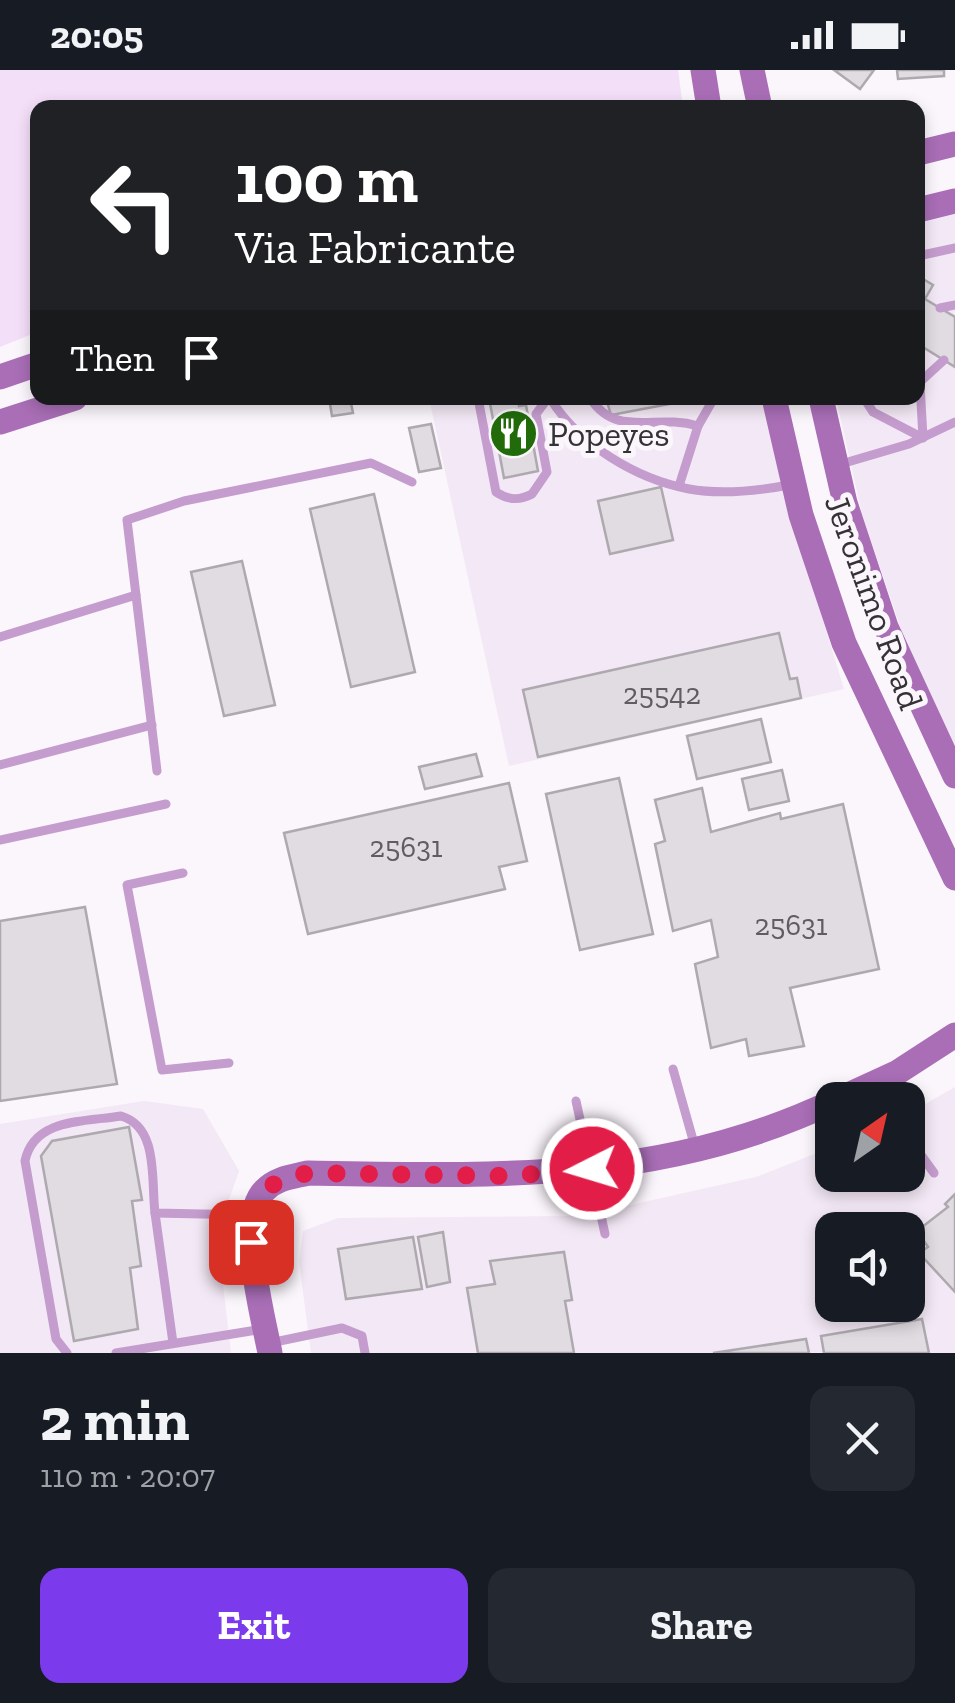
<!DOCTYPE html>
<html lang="en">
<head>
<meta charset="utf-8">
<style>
  :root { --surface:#171b24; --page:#242831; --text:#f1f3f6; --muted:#9ea1a6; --accent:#7c3aed }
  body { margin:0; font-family:"Zilla Slab",serif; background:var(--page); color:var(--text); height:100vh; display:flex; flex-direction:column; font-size:38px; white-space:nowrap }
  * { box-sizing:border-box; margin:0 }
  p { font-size:32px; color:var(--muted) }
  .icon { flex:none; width:55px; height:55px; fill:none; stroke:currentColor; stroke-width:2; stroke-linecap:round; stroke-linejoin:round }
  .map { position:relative; height:1283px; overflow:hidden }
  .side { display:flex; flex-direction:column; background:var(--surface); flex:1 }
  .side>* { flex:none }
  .top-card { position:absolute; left:30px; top:30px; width:895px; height:305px; border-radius:20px; box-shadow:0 5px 15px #0003; background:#202124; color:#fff; overflow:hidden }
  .needle { width:65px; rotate:34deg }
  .controls { position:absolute; left:815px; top:1012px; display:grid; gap:20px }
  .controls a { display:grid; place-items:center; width:110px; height:110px; border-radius:20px; background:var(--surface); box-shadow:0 5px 15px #0003; font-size:50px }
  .pin { position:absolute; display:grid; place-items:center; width:85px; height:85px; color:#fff; margin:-42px; border-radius:20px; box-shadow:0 5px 15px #0006 }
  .me { position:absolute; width:110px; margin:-55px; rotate:265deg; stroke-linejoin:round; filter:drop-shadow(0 0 8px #0008) }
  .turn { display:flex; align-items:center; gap:35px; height:210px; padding:0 40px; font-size:45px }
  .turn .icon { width:130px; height:130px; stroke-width:2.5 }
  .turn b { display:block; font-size:70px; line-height:85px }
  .then { display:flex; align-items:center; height:95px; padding:0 40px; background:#0003; gap:20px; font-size:38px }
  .round { display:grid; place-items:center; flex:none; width:105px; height:105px; border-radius:20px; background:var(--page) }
  .head { display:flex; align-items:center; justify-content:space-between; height:170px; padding:0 40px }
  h1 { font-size:60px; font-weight:700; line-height:75px }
  .primary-button { display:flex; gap:20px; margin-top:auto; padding:20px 40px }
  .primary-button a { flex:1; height:115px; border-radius:20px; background:var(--accent); color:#fff; font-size:40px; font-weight:700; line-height:115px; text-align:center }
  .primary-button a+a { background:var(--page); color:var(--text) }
  .status { display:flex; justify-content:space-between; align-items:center; height:70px; padding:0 50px; background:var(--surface); direction:ltr }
  .status svg { height:28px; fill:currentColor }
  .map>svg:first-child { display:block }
</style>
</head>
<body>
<div class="status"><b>20:05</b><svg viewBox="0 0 49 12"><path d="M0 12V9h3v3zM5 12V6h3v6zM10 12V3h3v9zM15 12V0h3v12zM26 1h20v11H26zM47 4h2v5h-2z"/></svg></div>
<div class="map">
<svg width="955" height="1283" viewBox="0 0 955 1283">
  <rect width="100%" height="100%" fill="#fbf5fc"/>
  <g fill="#f3e8f5" fill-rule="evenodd">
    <path d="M955 143V690L922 621 862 444 836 328H918V152Z"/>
    <path d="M429 328H762L786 428 844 619 509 696Z"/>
    <path d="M955 1017V1283H311L299 1191 303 1161 338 1148 569 1146 617 1138 756 1107 832 1077V1105H908V1044ZM832 1160H908V1235H832Z"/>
    <path d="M144 1031 203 1039 239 1101 217 1163 231 1283H0V1054Z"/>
  </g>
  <path fill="#f4dff9" d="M0 0H678L683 37 38 38 37 262 0 277Z"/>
  <g fill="#e1dbe2" stroke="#aea9af" stroke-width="2.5">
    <path d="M834 0H874L860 19Z"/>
    <path d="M897 0H944V6L898 9Z"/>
    <path d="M918 206 933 215 925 229 955 247V297L918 274Z"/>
    <path d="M329 328H350L353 343 332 346Z"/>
    <path d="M489 328H517L519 336 526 335 538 401 504 408Z"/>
    <path d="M606 328H701L611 345Z"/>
    <path d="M431 354 441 398 419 402 409 358Z"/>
    <path d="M661 417 673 470 610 484 598 431Z"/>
    <path d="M374 424 415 602 351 617 310 439Z"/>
    <path d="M242 491 275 635 224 646 191 502Z"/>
    <path d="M779 563 790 609 797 608 801 628 538 687 523 620Z"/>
    <path d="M761 649 771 692 697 709 687 666Z"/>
    <path d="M476 684 482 706 425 719 419 697Z"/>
    <path d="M782 700 789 731 749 740 742 709Z"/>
    <path d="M619 708 653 864 580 880 546 724Z"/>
    <path d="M509 713 527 791 499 797 505 819 308 864 284 763Z"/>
    <path d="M702 718 711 762 780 743 781 749 843 734 879 899 790 918 804 976 749 986 746 969 711 978 695 894 718 887 711 850 673 861 655 774 665 771 655 730Z"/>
    <path d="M85 837 117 1014 0 1031V851Z"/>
    <path d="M129 1057 142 1130 132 1131 141 1196 130 1198 138 1259 74 1271 41 1086 52 1071Z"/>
    <path d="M955 1124V1222L919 1183 928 1177 917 1161 948 1137 945 1134Z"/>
    <path d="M443 1162 450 1212 427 1217 418 1167Z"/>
    <path d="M413 1167 422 1219 346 1229 338 1179Z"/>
    <path d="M564 1182 572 1230 565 1231 574 1283H478L467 1218 495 1214 490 1191Z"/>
    <path d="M922 1249 929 1283H824L821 1266Z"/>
    <path d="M806 1269 809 1283H713Z"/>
  </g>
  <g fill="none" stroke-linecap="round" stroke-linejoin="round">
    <g stroke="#c49ccd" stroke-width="9">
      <path d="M918 186 955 178"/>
      <path d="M940 238 955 235"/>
      <path d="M920 312 944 290"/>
      <path d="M478 328 496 422C508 430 519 431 532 424L547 402 536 344 548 328"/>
      <path d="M550 328C578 374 636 409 689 419 722 425 757 421 789 415"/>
      <path d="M590 328C617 369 654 343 698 356"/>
      <path d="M864 328 873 342 923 368 918 277"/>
      <path d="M841 394 909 374 955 352"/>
      <path d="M679 416 698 356 714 328"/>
      <path d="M0 567 136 525"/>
      <path d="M0 695 152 655"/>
      <path d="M157 701 127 450 184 431 371 393 412 412"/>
      <path d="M0 770 166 734"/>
      <path d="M183 803 127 815 162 1000 229 993"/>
      <path d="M673 999 695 1077"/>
      <path d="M576 1031 605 1164"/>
      <path d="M908 1067 934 1103"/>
      <path d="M155 1143 173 1273"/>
      <path d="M270 1273 342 1258 362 1266 365 1283"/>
      <path d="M67 1283 56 1269 25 1091C34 1048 85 1052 121 1046 159 1057 151 1110 155 1143L250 1145"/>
      <path d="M116 1283 263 1259"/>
    </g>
    <g stroke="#a96eb6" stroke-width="25">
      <path d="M703 0 709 38"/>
      <path d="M752 0 760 38"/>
      <path d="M918 83 955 74"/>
      <path d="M918 140 955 131"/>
      <path d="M0 307 38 294"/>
      <path d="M774 328 801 445 844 573 955 808"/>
      <path d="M821 328 845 433 886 557 955 706"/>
      <path d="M0 352 75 328"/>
      <path d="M837 1030 898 1002 955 965"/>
      <path d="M270 1283C263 1246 236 1148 265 1120 277 1108 292 1107 308 1103 493 1106 661 1113 832 1032"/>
    </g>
  </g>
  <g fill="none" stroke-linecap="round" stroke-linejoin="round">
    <path stroke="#e11d48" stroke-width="18" stroke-dasharray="0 32.4" d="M251 1172C255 1123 260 1114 308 1103L510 1106 592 1099"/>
  </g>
  <defs>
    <symbol id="restaurant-disc" viewBox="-11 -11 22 22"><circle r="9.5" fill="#216b0a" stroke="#fbf5fc"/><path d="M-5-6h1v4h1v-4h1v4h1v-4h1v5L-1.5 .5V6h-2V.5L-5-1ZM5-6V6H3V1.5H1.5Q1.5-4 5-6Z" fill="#fff"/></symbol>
  </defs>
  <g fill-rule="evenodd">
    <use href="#restaurant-disc" x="486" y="336" width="55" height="55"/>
  </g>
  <g text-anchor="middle" stroke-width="10" stroke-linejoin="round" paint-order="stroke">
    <g font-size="30" fill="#605c60">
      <text x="662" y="634">25542</text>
      <text x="406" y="787">25631</text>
      <text x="791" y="865">25631</text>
    </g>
    <g font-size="35" fill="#353235" stroke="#fbf5fc" text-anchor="start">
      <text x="548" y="376">Popeyes</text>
    </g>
    <g font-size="35" fill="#353235" stroke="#fbf5fc">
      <text transform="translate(874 532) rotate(70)" y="12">Jeronimo Road</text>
    </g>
  </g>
</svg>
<div class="controls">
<a><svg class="needle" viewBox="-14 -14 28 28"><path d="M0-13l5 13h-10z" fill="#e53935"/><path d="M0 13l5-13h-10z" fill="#9ea1a6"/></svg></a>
<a><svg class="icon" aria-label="sound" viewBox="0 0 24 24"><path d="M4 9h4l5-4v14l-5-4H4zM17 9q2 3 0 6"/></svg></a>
</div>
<div class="pin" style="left:251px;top:1172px;background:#d93025"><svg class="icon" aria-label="arrive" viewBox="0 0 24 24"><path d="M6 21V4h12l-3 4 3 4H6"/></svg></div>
<svg class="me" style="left:592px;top:1099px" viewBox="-20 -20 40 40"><circle r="17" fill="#e11d48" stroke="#fff" stroke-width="3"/><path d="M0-11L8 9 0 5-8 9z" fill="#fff"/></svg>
<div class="top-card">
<div class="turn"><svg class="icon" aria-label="left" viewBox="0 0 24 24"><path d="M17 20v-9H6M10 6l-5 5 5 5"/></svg><div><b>100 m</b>Via Fabricante</div></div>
<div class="then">Then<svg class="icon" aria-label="arrive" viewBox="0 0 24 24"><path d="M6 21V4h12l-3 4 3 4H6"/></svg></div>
</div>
</div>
<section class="side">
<div class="head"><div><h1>2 min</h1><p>110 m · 20:07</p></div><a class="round"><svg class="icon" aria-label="close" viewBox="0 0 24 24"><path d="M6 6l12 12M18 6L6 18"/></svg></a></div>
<div class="primary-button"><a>Exit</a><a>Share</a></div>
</section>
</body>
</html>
